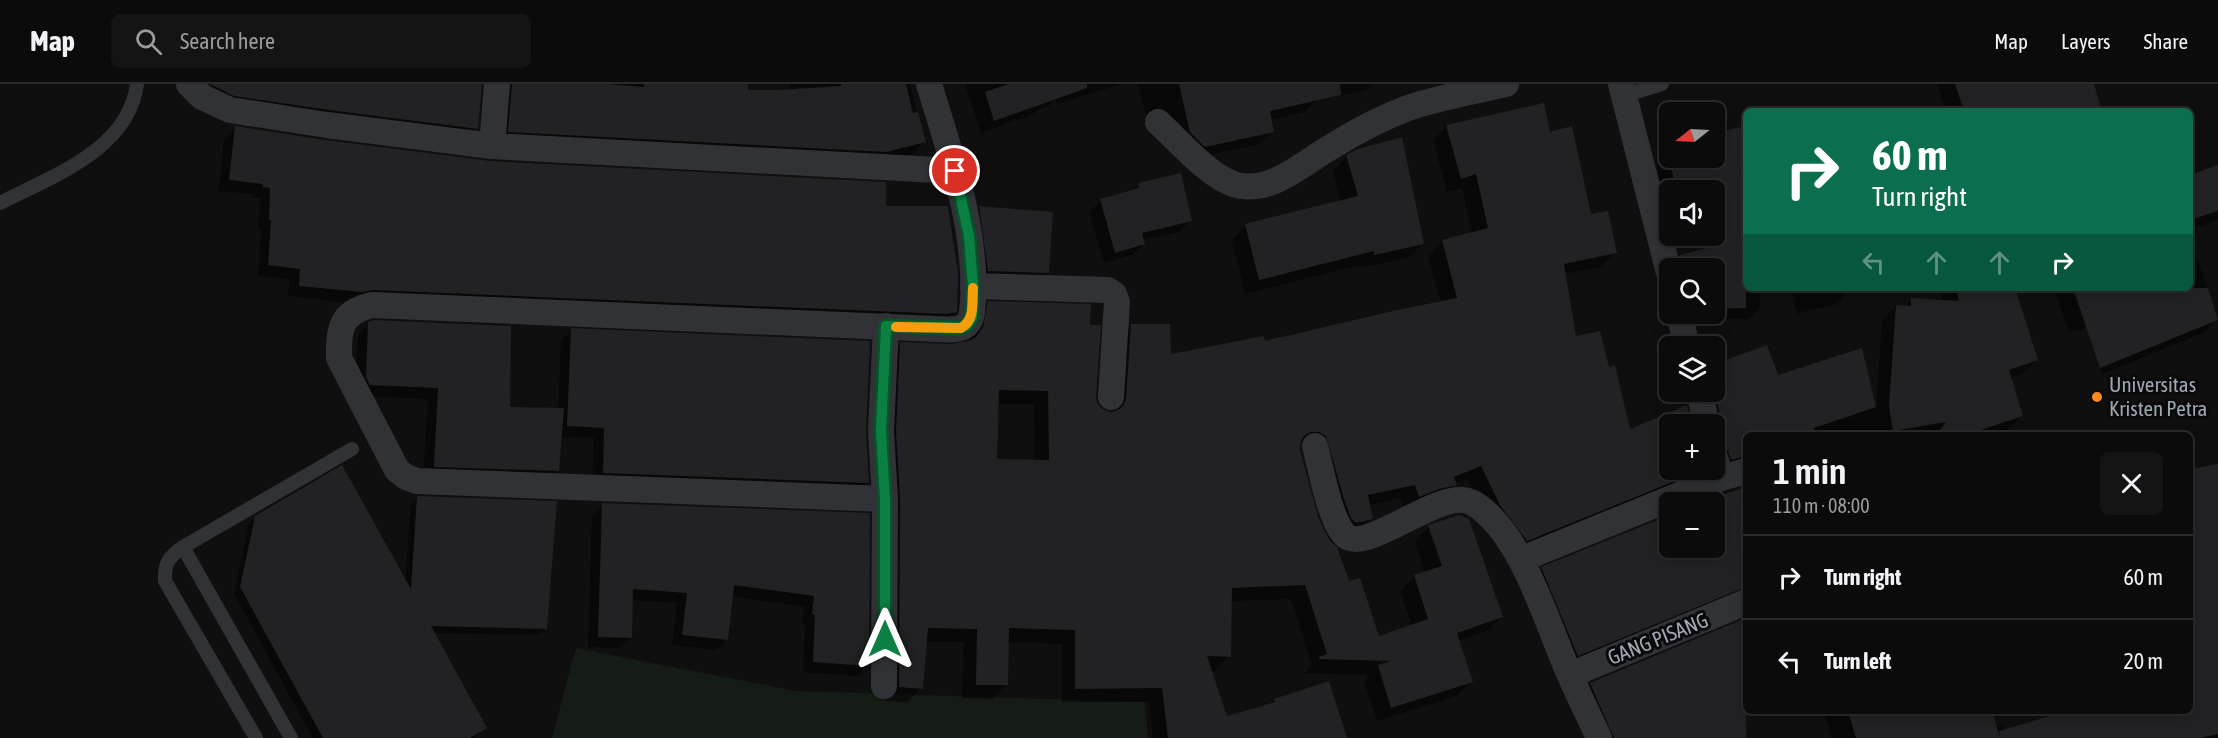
<!DOCTYPE html>
<html lang="en">
<head>
<meta charset="utf-8">
<style>
  :root { --surface:#0b0b0c; --page:#141415; --text:#f1f3f6; --muted:#9a9b9d; --line:#2b2b2d }
  body { margin:0; font-family:"Asap Condensed",sans-serif; background:var(--page); color:var(--text); height:100vh; display:flex; flex-direction:column; font-size:22px; white-space:nowrap }
  * { box-sizing:border-box; margin:0 }
  p { font-size:20px; color:var(--muted) }
  .icon { flex:none; width:33px; height:33px; fill:none; stroke:currentColor; stroke-width:2; stroke-linecap:round; stroke-linejoin:round }
  .map { position:relative; flex:1; overflow:hidden }
  .details { position:absolute; left:1743px; top:348px; width:450px; height:282px; display:flex; flex-direction:column; background:var(--surface); border-radius:9px; box-shadow:0 3px 15px #0003,0 0 0 2px var(--line) }
  .details>* { flex:none }
  .guide { position:absolute; left:1743px; top:24px; width:450px; height:183px; border-radius:9px; box-shadow:0 3px 15px #0003,0 0 0 2px var(--line); background:#0b6e4f; color:#fff; overflow:hidden }
  .needle { width:39px; rotate:252deg }
  .tools { position:absolute; left:1659px; top:18px; display:grid; gap:12px }
  .tools a { display:grid; place-items:center; width:66px; height:66px; border-radius:9px; background:var(--surface); box-shadow:0 3px 15px #0003,0 0 0 2px var(--line); font-size:30px }
  .pin { position:absolute; display:grid; place-items:center; width:51px; height:51px; color:#fff; margin:-26px; border:3px solid #fff; border-radius:50%; box-shadow:0 2px 6px #0007 }
  .me { position:absolute; width:66px; margin:-33px; rotate:0deg; stroke-linejoin:round; filter:drop-shadow(0 0 4px #0008) }
  .turn { display:flex; align-items:center; gap:21px; height:126px; padding:0 30px; font-size:27px }
  .turn .icon { width:78px; height:78px; stroke-width:2.5 }
  .turn b { display:block; font-size:42px; line-height:51px }
  .lanes { display:flex; align-items:center; height:57px; padding:0 30px; background:#0003; justify-content:center; gap:30px; direction:ltr }
  .lanes .off { opacity:.35 }
  .round { display:grid; place-items:center; flex:none; width:63px; height:63px; border-radius:9px; background:var(--page) }
  .summary { display:flex; align-items:center; justify-content:space-between; height:102px; padding:0 30px }
  h1 { font-size:36px; font-weight:600; line-height:45px }
  ul { padding:0; list-style:none }
  li { display:flex; align-items:center; gap:18px; height:84px; padding:0 30px; border-top:2px solid var(--line) }
  li div { flex:1 }
  li b { display:block; font-size:22px }
  li em { font-style:normal }
  header { display:flex; align-items:center; gap:36px; box-sizing:border-box; height:84px; padding:0 30px; background:var(--surface); border-bottom:2px solid var(--line) }
  header strong { font-size:28px }
  nav { display:flex; gap:33px; margin-inline-start:auto; font-size:21px }
  .search { width:420px; height:54px; background:var(--page); display:flex; align-items:center; gap:15px; box-sizing:border-box; padding:0 21px; border-radius:9px; color:var(--muted); font-size:22px }
  .map>svg:first-child { display:block }
</style>
</head>
<body>
<header>
<strong>Map</strong>
<div class="search"><svg class="icon" aria-label="search" viewBox="0 0 24 24"><circle cx="10" cy="10" r="6"/><path d="M15 15l6 6"/></svg>Search here</div>
<nav><a>Map</a><a>Layers</a><a>Share</a></nav>
</header>
<div class="map">
<svg width="2218" height="654" viewBox="0 0 2218 654">
  <rect width="100%" height="100%" fill="#0f0f10"/>
  <path fill="#151b15" d="M576 564 796 607 1145 618 1148 654H552Z"/>
  <g fill="#0007" fill-rule="evenodd">
    <path d="M214 0H481L477 44 464 58 215 21Z"/>
    <path d="M491 0H747L746 7 791 8 789 0H910L924 58 911 71 872 81 496 60Z"/>
    <path d="M965 0H1122L1057 20 1055 15 1049 22 1039 25 1033 30 981 49Z"/>
    <path d="M1138 0H1373L1368 6 1316 17 1305 28 1270 36 1273 47 1260 60 1192 75 1147 36Z"/>
    <path d="M1937 0H2092L2101 27H1946Z"/>
    <path d="M1447 42 1549 50 1590 132 1615 169 1601 183 1564 190 1575 254 1608 285 1629 347 1686 323 1691 340H1670V386H1700L1687 399 1512 470 1486 436 1467 395 1455 400 1441 415 1405 426 1401 414 1369 421 1372 434 1357 448 1305 362 1299 361 1318 438 1348 499 1378 554 1412 542 1400 507 1415 492 1425 489 1415 457 1429 443 1501 533 1487 547 1458 557 1471 598 1457 612 1377 637 1364 597 1370 591 1305 589 1312 581 1291 515 1231 517 1229 572 1215 587H1211L1226 634 1269 622 1275 616 1346 654H1153L1149 618H1062V560L1007 558 1006 601 992 615 962 614 964 558H925L921 604 907 618 885 617 886 274 901 260 950 262 970 258 974 233 989 219 1088 243 1096 320 1101 326 1112 329 1117 256 1131 242 1169 272 1264 259 1440 217 1428 172 1442 157 1472 149 1462 104 1447 108 1433 56ZM997 320H1034L1035 378 996 376Z"/>
    <path d="M235 44 324 57 884 124 955 227 944 239 350 219 288 212 290 195 258 192 261 146H258L260 114H252L253 110 219 107 224 55Z"/>
    <path d="M1666 64 1670 74H1714L1746 71V204H1759L1760 224 1748 235 1683 236V230H1714V184H1675V182L1686 171 1705 166 1702 152H1714V106H1670V122H1667L1655 76Z"/>
    <path d="M1347 72 1423 159 1408 174 1360 184V181L1245 210 1232 156 1246 142 1341 118 1333 87Z"/>
    <path d="M2218 83V136L2190 145V92Z"/>
    <path d="M1139 100 1190 137 1179 148 1143 156 1144 160 1132 171 1104 179 1089 128 1101 117 1131 108Z"/>
    <path d="M980 123 1048 189 1036 200 977 198 968 134Z"/>
    <path d="M2190 152 2217 235 2203 249 2102 290 2087 244 2069 248 2054 204H2190Z"/>
    <path d="M1791 204H1846L1847 209 1836 220 1797 230Z"/>
    <path d="M1941 204H2016L2014 206 2037 276 2022 290 2010 294 2021 332 2007 346 1992 351H1746V397L1714 383V340L1687 308H1714L1777 293 1861 266 1876 325 1882 237 1896 222 1904 223 1912 216 1942 218Z"/>
    <path d="M369 239 508 324 558 326 561 257 572 246 865 346 868 399 857 410 592 399 594 354 561 353 558 387 547 398 423 393 428 315 359 312 355 305 358 250Z"/>
    <path d="M2218 382V654H1832L1825 631 1829 627H1990L1995 644 2003 642 2005 647 2070 627H2190V385Z"/>
    <path d="M1746 403V527L1563 585 1528 499 1542 485 1670 464H1714V418H1705Z"/>
    <path d="M418 414 546 544 539 551 433 549 485 644 473 654H313L234 510 249 440 256 433 405 499 411 420Z"/>
    <path d="M603 421 868 431V581L857 592 803 588 805 541 802 540 804 523 732 512 726 556 716 566 672 561 677 519 632 516 631 554 620 564 588 563 592 431Z"/>
    <path d="M1746 536V606L1736 654H1594L1576 615 1591 600Z"/>
  </g>
  <g fill="#222225" fill-rule="evenodd">
    <path d="M210 0H482L478 45 329 26 234 12Z"/>
    <path d="M512 0H608L644 3V0H748V6H778L841 2V0H906L913 29 918 28 926 58 886 68 508 48Z"/>
    <path d="M1008 0H1087V4L994 37 985 8Z"/>
    <path d="M1179 0H1340L1341 11 1270 27 1274 48 1205 63 1190 48Z"/>
    <path d="M1955 0H2094L2102 27H1964Z"/>
    <path d="M1544 19 1550 48 1572 42 1591 130 1608 127 1617 169 1564 180 1576 252 1600 247 1609 283 1615 281 1630 345 1687 321 1692 340H1670V386H1702L1527 457 1500 421 1481 382 1454 393 1457 401 1439 405 1419 413 1415 401 1368 411 1373 435 1356 439 1351 434 1344 415 1326 352 1319 348H1311L1305 351 1301 357 1300 366 1319 436 1330 457 1337 463 1349 497 1360 494 1379 552 1428 535 1414 491 1442 482 1428 441 1459 431 1469 435 1503 533 1457 549 1473 598 1391 624 1378 581 1390 577 1319 575V573L1327 570 1305 501 1232 504 1231 573 1207 572 1227 632 1275 618 1274 615 1329 597 1347 654H1168L1162 604 1075 605V546L1009 544 1008 601H976L977 545 928 544 923 605 899 603 900 415 896 347 900 258 950 260 969 257 976 253 983 243 988 217 1091 220 1090 241H1101L1096 313 1097 319 1102 325 1111 328 1118 326 1123 322 1126 315 1131 240H1170L1171 270 1264 252 1265 257 1402 225 1457 214 1442 156 1488 144 1476 90 1461 95 1446 41ZM999 306 1048 307 1049 376 997 375Z"/>
    <path d="M235 42 325 56 491 77 886 98V122H948L958 190 957 228 946 230 373 206 362 208 299 202 300 185 268 181 271 136H269L270 104 263 103V100L229 96Z"/>
    <path d="M1740 43 1746 65V224L1714 225V184H1683L1680 171 1714 162V106H1677L1665 63 1670 62V74H1714V50Z"/>
    <path d="M1402 53 1424 160 1374 171V167L1259 196 1245 140 1358 112 1346 71 1358 65Z"/>
    <path d="M2218 81V127L2190 136V91Z"/>
    <path d="M1181 89 1192 137 1142 149 1145 160 1115 169 1100 115 1139 104 1138 99Z"/>
    <path d="M979 122 1053 128 1049 189 988 187Z"/>
    <path d="M1956 204H2015L2038 276 2009 286 2023 332 1966 351H1936L1946 338 1893 347 1889 322 1896 221 1911 222V214L1959 217Z"/>
    <path d="M2073 204H2208L2218 236 2100 284Z"/>
    <path d="M374 236 511 242 510 323 564 324 559 387 434 383 438 304 370 301 366 293 368 238Z"/>
    <path d="M571 244 870 257 866 346 869 399 603 389 604 344 567 342Z"/>
    <path d="M1767 261 1778 291 1862 264 1876 323 1814 344 1817 351H1746V372L1731 376 1725 360 1714 355 1721 345 1722 337 1714 308V280Z"/>
    <path d="M2218 380V650L2200 654H2000L1999 647 2067 627H2190V385Z"/>
    <path d="M342 381 411 505 417 412 557 417 547 545 431 542 487 644 470 654H323L240 503 255 432Z"/>
    <path d="M1746 403V503L1578 572 1541 483 1670 431V464H1714V418H1701Z"/>
    <path d="M602 419 870 429 869 582 813 578 815 531 812 530 814 512 734 501 728 556 682 551 687 509 633 505 632 554 598 553Z"/>
    <path d="M1746 534V654H1614L1590 599Z"/>
    <path d="M1848 627H1992L2000 654H1856Z"/>
  </g>
  <g fill="none" stroke-linecap="round" stroke-linejoin="round">
    <g stroke="#303236" stroke-width="14">
      <path d="M1623 12 1662 0"/>
      <path d="M0 119C50 93 129 66 137 0"/>
      <path d="M183 463 291 654"/>
      <path d="M256 654 165 497C164 479 169 473 183 463L352 365"/>
    </g>
    <g stroke="#303236" stroke-width="26">
      <path d="M189 0 202 13 230 26 327 41 492 62 955 87"/>
      <path d="M1621 0 1670 193"/>
      <path d="M1158 38C1179 57 1209 93 1236 101 1271 110 1303 79 1331 63 1355 48 1381 34 1408 24 1440 13 1474 8 1506 0"/>
      <path d="M492 62 497 0"/>
      <path d="M973 202 1108 206 1114 210 1117 218 1111 313"/>
      <path d="M1679 230 1687 262"/>
      <path d="M1699 308 1707 340"/>
      <path d="M1315 362C1321 385 1329 431 1343 449 1363 476 1441 400 1473 419 1518 445 1544 529 1563 575 1574 602 1587 628 1599 654"/>
      <path d="M1714 370 1721 394"/>
      <path d="M885 415 417 397 406 393 397 386 339 274C338 245 341 228 372 221L937 245C947 245 961 248 968 239 973 233 972 225 973 217 977 143 950 70 929 0"/>
      <path d="M1522 475 1721 394 1746 387"/>
      <path d="M1570 591 1746 518"/>
      <path d="M884 602 885 415 881 347 886 242"/>
    </g>
  </g>
  <g fill="none" stroke-linecap="round" stroke-linejoin="round">
    <defs>
      <path id="route" d="M885 555V415L881 347 886 242 961 244 967 241 972 233 973 202 969 152 955 87"/>
    </defs>
    <use href="#route" stroke="#07532c" stroke-width="15"/>
    <use href="#route" stroke="#0b8043" stroke-width="10"/>
    <path stroke="#f59e0b" stroke-width="10" d="M896 243 961 244C975 236 972 220 973 204"/>
  </g>
  <circle fill="#fd8b1b" stroke="#0a0a0b" stroke-width="2" cx="2097" cy="313" r="6"/>
  <g text-anchor="middle" stroke-width="6" stroke-linejoin="round" paint-order="stroke">
    <g font-size="21" fill="#9fa8b2" stroke="#0a0a0b" text-anchor="start">
      <text x="2109" y="308">Universitas<tspan x="2109" dy="24">Kristen Petra</tspan></text>
    </g>
    <g font-size="21" fill="#9fa8b2" stroke="#0a0a0b">
      <text transform="translate(1658 555) rotate(-22)" y="7">GANG PISANG</text>
    </g>
  </g>
</svg>
<div class="tools">
<a><svg class="needle" viewBox="-14 -14 28 28"><path d="M0-13l5 13h-10z" fill="#e53935"/><path d="M0 13l5-13h-10z" fill="#9a9b9d"/></svg></a>
<a><svg class="icon" aria-label="sound" viewBox="0 0 24 24"><path d="M4 9h4l5-4v14l-5-4H4zM17 9q2 3 0 6"/></svg></a>
<a><svg class="icon" aria-label="search" viewBox="0 0 24 24"><circle cx="10" cy="10" r="6"/><path d="M15 15l6 6"/></svg></a>
<a><svg class="icon" aria-label="layers" viewBox="0 0 24 24"><path d="M12 4l9 5-9 5-9-5zM3 14l9 5 9-5"/></svg></a>
<a>+</a>
<a>−</a>
</div>
<div class="pin" style="left:955px;top:87px;background:#d93025"><svg class="icon" aria-label="arrive" viewBox="0 0 24 24"><path d="M6 21V4h12l-3 4 3 4H6"/></svg></div>
<svg class="me" style="left:885px;top:555px" viewBox="-20 -20 40 40"><path d="M0-17L14 15 0 8-14 15z" fill="#0b8043" stroke="#fff" stroke-width="4"/></svg>
<div class="guide">
<div class="turn"><svg class="icon" aria-label="right" viewBox="0 0 24 24"><path d="M7 20v-9h11M14 6l5 5-5 5"/></svg><div><b>60 m</b>Turn right</div></div>
<div class="lanes"><svg class="icon off" aria-label="left" viewBox="0 0 24 24"><path d="M17 20v-9H6M10 6l-5 5 5 5"/></svg><svg class="icon off" aria-label="ahead" viewBox="0 0 24 24"><path d="M12 20V5M6 11l6-6 6 6"/></svg><svg class="icon off" aria-label="ahead" viewBox="0 0 24 24"><path d="M12 20V5M6 11l6-6 6 6"/></svg><svg class="icon" aria-label="right" viewBox="0 0 24 24"><path d="M7 20v-9h11M14 6l5 5-5 5"/></svg></div>
</div>
<section class="details">
<div class="summary"><div><h1>1 min</h1><p>110 m · 08:00</p></div><a class="round"><svg class="icon" aria-label="close" viewBox="0 0 24 24"><path d="M6 6l12 12M18 6L6 18"/></svg></a></div>
<ul>
<li><svg class="icon" aria-label="right" viewBox="0 0 24 24"><path d="M7 20v-9h11M14 6l5 5-5 5"/></svg><div><b>Turn right</b></div><em>60 m</em></li>
<li><svg class="icon" aria-label="left" viewBox="0 0 24 24"><path d="M17 20v-9H6M10 6l-5 5 5 5"/></svg><div><b>Turn left</b></div><em>20 m</em></li>
</ul>
</section>
</div>
</body>
</html>
